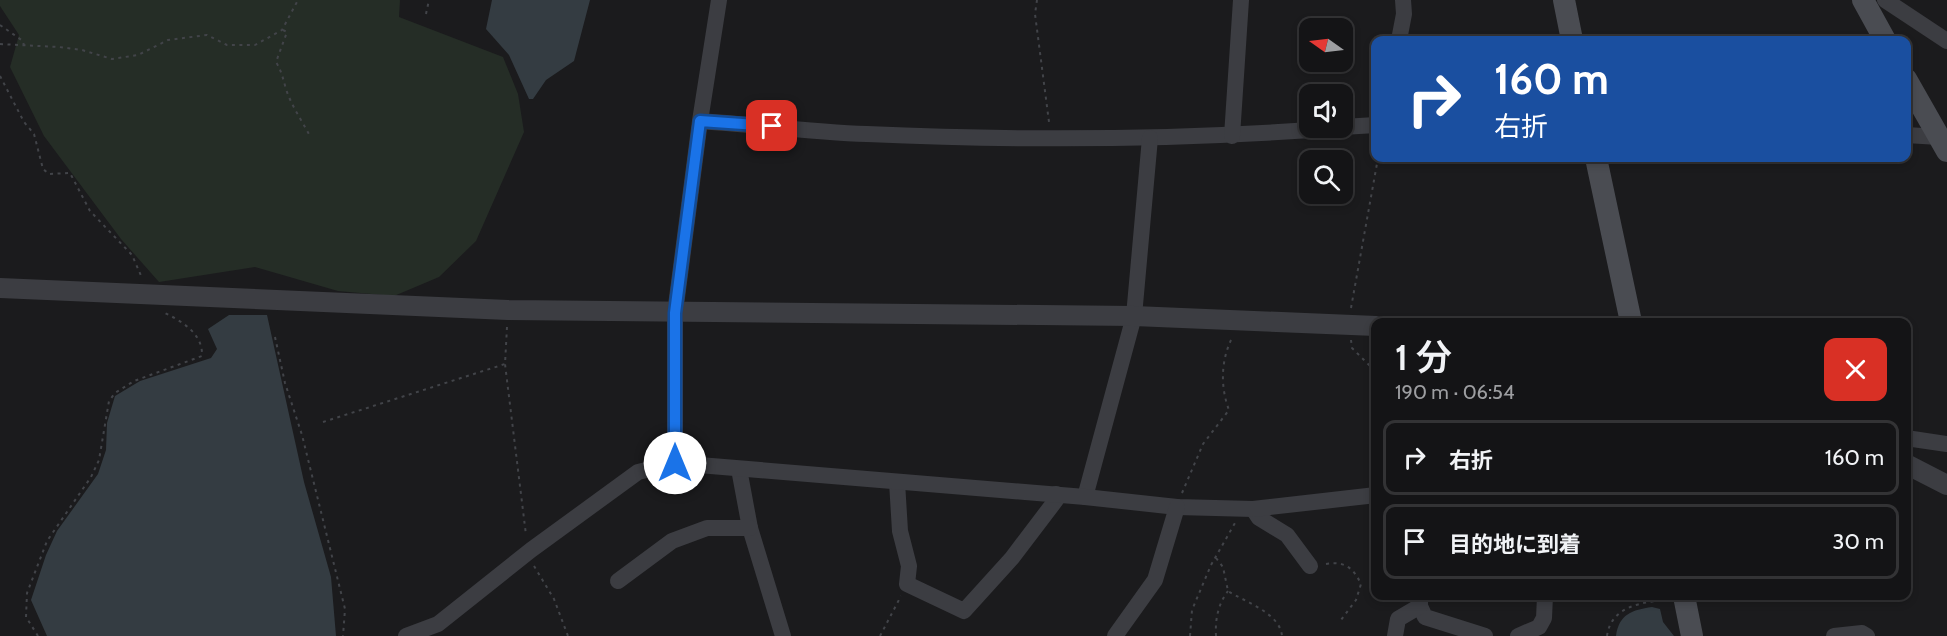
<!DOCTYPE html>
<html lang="ja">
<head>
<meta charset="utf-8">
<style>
  :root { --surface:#141416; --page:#212123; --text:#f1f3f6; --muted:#9d9ea1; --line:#333335 }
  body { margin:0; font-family:Cabin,"Noto Sans JP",sans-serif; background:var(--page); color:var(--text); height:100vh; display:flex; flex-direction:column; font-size:22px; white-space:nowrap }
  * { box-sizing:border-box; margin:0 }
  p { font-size:20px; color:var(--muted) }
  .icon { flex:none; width:33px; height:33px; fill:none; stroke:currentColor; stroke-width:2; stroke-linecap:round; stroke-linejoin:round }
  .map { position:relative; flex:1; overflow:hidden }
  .details { position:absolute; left:1371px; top:318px; width:540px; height:282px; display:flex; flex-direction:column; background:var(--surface); border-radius:12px; box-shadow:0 3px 9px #0003,0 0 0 2px var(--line) }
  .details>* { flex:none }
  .hud { position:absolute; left:1371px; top:36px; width:540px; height:126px; border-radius:12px; box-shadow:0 3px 9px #0003,0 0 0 2px var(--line); background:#1a4fa0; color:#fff; overflow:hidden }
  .needle { width:39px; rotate:284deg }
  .tools { position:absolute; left:1299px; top:18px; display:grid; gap:12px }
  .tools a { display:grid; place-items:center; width:54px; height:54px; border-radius:12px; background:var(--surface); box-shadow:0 3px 9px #0003,0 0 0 2px var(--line); font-size:30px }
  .pin { position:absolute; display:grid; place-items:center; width:51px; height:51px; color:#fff; margin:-26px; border-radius:12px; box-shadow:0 3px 9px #0006 }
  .me { position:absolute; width:66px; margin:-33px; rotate:0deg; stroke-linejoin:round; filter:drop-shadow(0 0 4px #0008) }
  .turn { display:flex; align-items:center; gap:21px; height:126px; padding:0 24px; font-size:27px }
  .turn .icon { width:78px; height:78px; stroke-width:2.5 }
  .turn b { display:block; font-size:42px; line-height:51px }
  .round { display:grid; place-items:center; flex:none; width:63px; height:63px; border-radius:12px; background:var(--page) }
  .summary { display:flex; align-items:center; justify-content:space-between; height:102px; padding:0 24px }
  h1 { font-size:36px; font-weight:600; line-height:45px }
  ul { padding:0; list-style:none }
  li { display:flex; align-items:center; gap:18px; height:75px; margin:0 12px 9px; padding:0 12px; border:3px solid var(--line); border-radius:12px }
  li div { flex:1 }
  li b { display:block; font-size:22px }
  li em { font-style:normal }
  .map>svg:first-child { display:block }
</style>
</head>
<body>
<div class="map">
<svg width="1947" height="636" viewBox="0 0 1947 636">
  <rect width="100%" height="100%" fill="#1b1b1d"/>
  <path fill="#252d26" d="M0 0H400L399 17 503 57 518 94 524 132 476 241 439 277 394 296 338 291 255 267 159 282 121 239 44 136 10 67 19 35 0 6Z"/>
  <g fill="#343c42">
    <path d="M492 0H590L574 61 546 80 533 99H529L509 55 486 29Z"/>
    <path d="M229 315H267L304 482 331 577 336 636H47L31 600 46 555 57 531 98 474 106 450 107 423 115 396 140 381 211 358 217 349 208 329Z"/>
    <path d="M1652 607 1660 609 1663 622 1674 636H1616C1619 614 1632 610 1652 607Z"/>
  </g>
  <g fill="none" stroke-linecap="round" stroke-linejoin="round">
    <g stroke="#424449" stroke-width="2" stroke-dasharray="3 4.5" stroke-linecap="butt">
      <path d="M1037 0 1035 14 1049 122"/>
      <path d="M426 14 429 0"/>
      <path d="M0 25 23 41 24 46"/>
      <path d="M283 30 287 32 276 62C282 72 283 79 286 89 291 105 302 121 310 136"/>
      <path d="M0 44 59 47 82 50 112 59 138 55 168 40 207 35 227 45H255L282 30 298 0"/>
      <path d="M0 76 24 122 34 134 43 169 49 174 70 173 90 211 132 255 142 278"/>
      <path d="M1351 308 1378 158"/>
      <path d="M507 327 505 364 526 535"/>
      <path d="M275 337 285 383 302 435 345 609 343 636"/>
      <path d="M1351 340 1352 348 1376 372"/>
      <path d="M323 422 505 364"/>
      <path d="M1182 493 1203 444 1229 410C1220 386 1221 360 1232 338"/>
      <path d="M1216 558 1223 567 1228 591C1245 602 1280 613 1282 636"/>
      <path d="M1326 564C1344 561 1353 567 1361 584L1356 600 1341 620"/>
      <path d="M534 566 554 599 568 636"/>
      <path d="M38 636 26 617 27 593 47 541 91 477 99 460 109 401 115 393 134 381 202 356C203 334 183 322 165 313"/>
      <path d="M880 636 901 596"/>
      <path d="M1190 636 1192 610 1211 565 1235 523"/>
      <path d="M1216 636C1215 620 1218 604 1228 591"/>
      <path d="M1607 636C1611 606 1642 602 1667 600"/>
    </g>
    <g stroke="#3c3d42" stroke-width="16">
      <path d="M1885 0 1947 41"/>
      <path d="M1399 40 1404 14 1403 0"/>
      <path d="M700 121C756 125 812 132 867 134 1024 141 1182 140 1339 128"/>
      <path d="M1342 127 1376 125"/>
      <path d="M1906 135 1939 137"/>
      <path d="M1232 136 1241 0"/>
      <path d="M1906 438 1947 444"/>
      <path d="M675 463V313L700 121 719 0"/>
      <path d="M739 469 750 528 783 636"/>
      <path d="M897 482 900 531 909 566 907 584 964 611 1012 558 1056 500V494"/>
      <path d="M1085 497 1134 316 1150 138"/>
      <path d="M1253 509 1259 518 1287 535 1310 566"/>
      <path d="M618 581 672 541 707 528H750"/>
      <path d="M1420 596V606L1425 617 1485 636"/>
      <path d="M406 636 438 624 531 550 638 472 675 463 1085 497 1177 507 1253 509 1376 495"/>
      <path d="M1115 636 1155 580 1177 507"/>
      <path d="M1395 636 1398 619 1420 606"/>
      <path d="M1518 636 1539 627 1544 618 1545 596"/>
      <path d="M1834 636 1862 633 1867 636"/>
    </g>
    <g stroke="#3c3d42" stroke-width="20">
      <path d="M0 288 508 310 1134 316 1376 326"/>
      <path d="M1906 464 1947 485"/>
    </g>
    <g stroke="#4a4c52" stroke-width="22">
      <path d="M1564 0 1572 40"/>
      <path d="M1863 0 1885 40"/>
      <path d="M1906 79 1947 151"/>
      <path d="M1596 158 1631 322"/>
      <path d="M1684 596 1692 636"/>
    </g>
  </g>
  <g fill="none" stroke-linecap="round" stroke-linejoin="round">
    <defs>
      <path id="route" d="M675 463V313L700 121 772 126"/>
    </defs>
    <use href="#route" stroke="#114b97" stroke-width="15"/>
    <use href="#route" stroke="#1a73e8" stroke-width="10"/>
  </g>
</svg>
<div class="tools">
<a><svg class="needle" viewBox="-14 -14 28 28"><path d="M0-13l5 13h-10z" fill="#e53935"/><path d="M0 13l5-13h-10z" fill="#9d9ea1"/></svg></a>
<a><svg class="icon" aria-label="sound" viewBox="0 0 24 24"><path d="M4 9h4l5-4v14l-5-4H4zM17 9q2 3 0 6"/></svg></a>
<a><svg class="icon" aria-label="search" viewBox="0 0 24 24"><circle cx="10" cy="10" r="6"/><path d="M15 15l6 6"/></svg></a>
</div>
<div class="pin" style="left:772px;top:126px;background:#d93025"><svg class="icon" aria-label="arrive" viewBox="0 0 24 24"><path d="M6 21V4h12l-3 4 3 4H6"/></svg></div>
<svg class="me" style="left:675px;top:463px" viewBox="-20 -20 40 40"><circle r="19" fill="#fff"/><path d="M0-13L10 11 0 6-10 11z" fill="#1a73e8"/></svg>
<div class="hud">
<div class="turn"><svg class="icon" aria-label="right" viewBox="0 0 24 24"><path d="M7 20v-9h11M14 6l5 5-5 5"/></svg><div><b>160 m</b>右折</div></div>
</div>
<section class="details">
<div class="summary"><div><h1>1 分</h1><p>190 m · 06:54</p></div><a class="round" style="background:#d93025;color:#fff"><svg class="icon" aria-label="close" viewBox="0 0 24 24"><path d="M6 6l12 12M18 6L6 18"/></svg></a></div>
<ul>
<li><svg class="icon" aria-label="right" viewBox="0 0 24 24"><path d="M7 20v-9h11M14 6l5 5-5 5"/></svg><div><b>右折</b></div><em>160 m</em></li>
<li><svg class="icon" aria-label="arrive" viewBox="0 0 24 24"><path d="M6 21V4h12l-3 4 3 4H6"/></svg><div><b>目的地に到着</b></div><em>30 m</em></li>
</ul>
</section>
</div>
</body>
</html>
